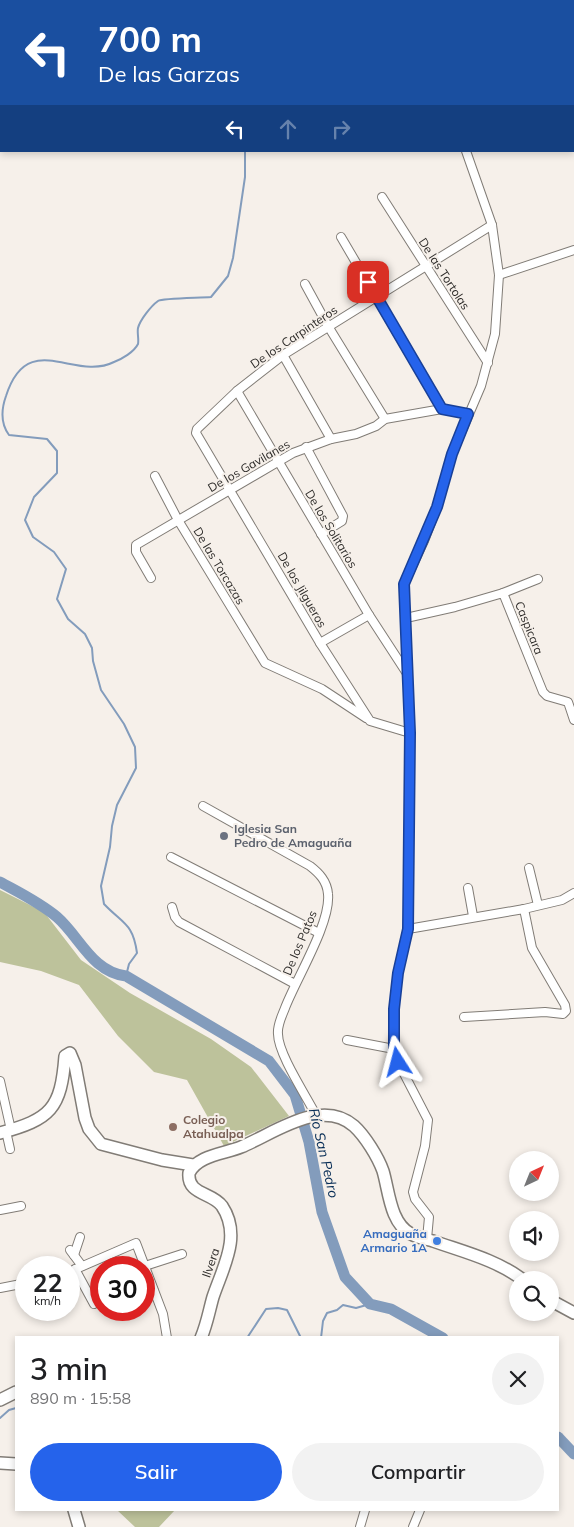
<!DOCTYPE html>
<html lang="es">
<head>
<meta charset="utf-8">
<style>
  :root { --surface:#fff; --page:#f2f2f2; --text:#202124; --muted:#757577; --accent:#2563eb }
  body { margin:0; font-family:Mulish,sans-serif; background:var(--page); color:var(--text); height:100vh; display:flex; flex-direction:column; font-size:19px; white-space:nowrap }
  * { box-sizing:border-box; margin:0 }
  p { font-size:16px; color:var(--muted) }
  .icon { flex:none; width:28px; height:28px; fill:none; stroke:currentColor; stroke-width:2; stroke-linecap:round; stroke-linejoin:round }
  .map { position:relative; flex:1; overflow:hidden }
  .side { position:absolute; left:15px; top:1336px; width:544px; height:175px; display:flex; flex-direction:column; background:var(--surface); border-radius:0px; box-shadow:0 2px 8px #0003 }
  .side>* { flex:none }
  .guide { position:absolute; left:0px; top:0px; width:575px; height:152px; box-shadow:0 2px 8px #0003; background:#1a4fa0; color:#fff; overflow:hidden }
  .needle { width:32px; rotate:43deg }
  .fabs { position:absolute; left:509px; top:1151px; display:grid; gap:10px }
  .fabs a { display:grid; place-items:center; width:50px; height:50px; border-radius:50%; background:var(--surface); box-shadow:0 2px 8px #0003; font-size:25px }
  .speed { position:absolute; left:15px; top:1256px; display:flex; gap:10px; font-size:25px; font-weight:700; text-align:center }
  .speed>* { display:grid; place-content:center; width:65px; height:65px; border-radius:50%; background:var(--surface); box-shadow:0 2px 8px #0003; line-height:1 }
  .speed small { font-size:12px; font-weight:400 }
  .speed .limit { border:8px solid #d22; background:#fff; color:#111 }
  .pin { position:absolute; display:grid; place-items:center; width:42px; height:42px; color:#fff; margin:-21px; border-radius:10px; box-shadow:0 2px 8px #0006 }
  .me { position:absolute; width:55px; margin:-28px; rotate:351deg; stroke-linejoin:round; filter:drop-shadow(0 0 4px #0008) }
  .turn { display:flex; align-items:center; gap:18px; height:105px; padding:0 15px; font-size:22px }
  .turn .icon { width:65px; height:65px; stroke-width:2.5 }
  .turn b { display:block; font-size:35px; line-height:42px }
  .lanes { display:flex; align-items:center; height:48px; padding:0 15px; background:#0003; justify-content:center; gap:25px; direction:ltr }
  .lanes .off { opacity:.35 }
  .round { display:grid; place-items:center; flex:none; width:52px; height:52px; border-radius:26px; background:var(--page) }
  .head { display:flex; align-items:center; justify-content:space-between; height:85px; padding:0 15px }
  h1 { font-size:30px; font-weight:600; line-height:38px }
  .primary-button { display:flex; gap:10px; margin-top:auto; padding:10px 15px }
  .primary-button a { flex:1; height:58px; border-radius:30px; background:var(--accent); color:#fff; font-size:20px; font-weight:600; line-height:58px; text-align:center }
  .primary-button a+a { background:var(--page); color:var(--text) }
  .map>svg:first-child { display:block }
</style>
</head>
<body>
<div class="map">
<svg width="574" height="1527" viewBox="0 0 574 1527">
  <rect width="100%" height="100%" fill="#f6f0ea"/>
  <g fill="#bdc29b">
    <path d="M0 890 44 912 81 960 130 993 211 1039 251 1067 289 1116 224 1146 187 1080 154 1072 118 1036 79 985 41 971 0 962Z"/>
    <path d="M117 1510H175L159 1527H135Z"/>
  </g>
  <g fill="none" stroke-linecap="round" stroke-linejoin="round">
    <g stroke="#839cbc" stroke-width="2">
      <path d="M202 0V1"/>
      <path d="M126 976 129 964 137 953C133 923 123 924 104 904L101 886 110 847 112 826 117 805 136 768 135 747 124 724 101 690 93 661 92 648 85 634 68 619 57 599 66 569 54 552 33 537 25 520 34 497 57 473V451L47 439 9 435C1 424 1 410 6 396 28 328 74 382 114 362 122 359 134 352 138 344 139 339 137 333 138 328 140 320 151 306 158 301 163 298 201 298 211 297L228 276 233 258 245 177V151"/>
      <path d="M247 1338 266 1309 278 1308 287 1310 301 1338"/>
      <path d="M321 1338 323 1321 327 1313 337 1310 343 1305 356 1308 370 1304"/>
      <path d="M0 1418 9 1410 16 1408"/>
    </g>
    <g stroke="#839cbc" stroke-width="11">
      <path d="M0 882C20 893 39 902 57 917 80 937 92 972 126 976L269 1061 295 1095 309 1142 322 1212 345 1277 370 1304 391 1309 443 1338"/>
      <path d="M558 1437 574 1454"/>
    </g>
    <defs>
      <g id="street">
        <path d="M400 0V1"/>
        <path d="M574 5V4"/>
        <path d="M382 197 488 363"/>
        <path d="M341 237 442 409 468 414"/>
        <path d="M499 275 574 250"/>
        <path d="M305 284 328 326 385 419"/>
        <path d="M283 355 331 439"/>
        <path d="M237 391 369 615 408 675"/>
        <path d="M306 447 343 516 342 521 321 534"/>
        <path d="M155 476 178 520 265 663 322 689 366 718"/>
        <path d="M151 578 136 552V545L293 453 331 439 356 434 376 426 385 419 442 409"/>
        <path d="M503 593 538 579"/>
        <path d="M406 618 455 607 503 593 543 692 547 696 568 702 574 720"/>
        <path d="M320 643 369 615"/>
        <path d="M410 733 370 721 320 643 196 433 197 429 237 391 283 355 492 225"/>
        <path d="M203 806 310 866C319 873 327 881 328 894 331 923 296 979 285 1008 282 1016 277 1025 278 1034 278 1054 307 1097 317 1117"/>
        <path d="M171 857 319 933"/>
        <path d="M529 868 538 905"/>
        <path d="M468 888 473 916"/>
        <path d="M172 907 175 917 179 922 295 984"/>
        <path d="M408 929 524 909 562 900 574 893"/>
        <path d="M464 1017 545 1012 563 1014 566 1011 565 1005 532 948 524 909"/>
        <path d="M347 1040 394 1049"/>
        <path d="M0 1081 11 1130"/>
        <path d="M6 1131 10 1149"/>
        <path d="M0 1210 21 1206"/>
        <path d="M427 1239 429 1217 415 1199 413 1192 425 1146 428 1120 399 1064 394 1049V1009L398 973 408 929 410 733 404 584 424 541 437 507 452 454 481 386 495 334 499 275 492 225 466 151"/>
        <path d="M70 1250 82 1266"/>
        <path d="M74 1255 80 1237"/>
        <path d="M145 1266 182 1254"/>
        <path d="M75 1269 94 1304"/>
        <path d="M69 1272 136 1243 163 1314 167 1338"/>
        <path d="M0 1288 26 1283"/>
        <path d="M144 1294 154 1291"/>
        <path d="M360 1527 365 1510"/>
        <path d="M413 1527 420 1510"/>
      </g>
      <g id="secondary">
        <path d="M0 1133C51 1119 61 1109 65 1056L70 1053 75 1065 85 1118 89 1129 101 1144 162 1160 193 1165"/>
        <path d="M550 1300 574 1313"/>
        <path d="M201 1338C207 1324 209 1311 213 1297 223 1267 242 1236 222 1206 212 1192 187 1195 189 1173 198 1155 224 1154 241 1147 273 1134 321 1097 354 1126 365 1136 378 1157 383 1171 389 1191 390 1223 411 1234 418 1238 426 1239 433 1241 464 1252 497 1260 523 1280"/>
        <path d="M0 1400 16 1392"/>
        <path d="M0 1463 16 1464"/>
        <path d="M74 1510 79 1527"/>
      </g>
    </defs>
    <use href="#street" stroke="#817c76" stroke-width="10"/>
    <use href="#secondary" stroke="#817c76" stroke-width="14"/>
    <use href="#street" stroke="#fff" stroke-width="8"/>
    <use href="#secondary" stroke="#fff" stroke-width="11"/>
  </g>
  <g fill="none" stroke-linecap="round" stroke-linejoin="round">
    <defs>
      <path id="route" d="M368 282 442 409 468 414 452 454 437 507 404 584 410 733 408 929 398 973 394 1009V1049L398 1062"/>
    </defs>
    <use href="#route" stroke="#184099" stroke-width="12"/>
    <use href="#route" stroke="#2563eb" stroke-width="9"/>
  </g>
  <circle fill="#6b7280" stroke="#f6f0ea" stroke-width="2" cx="224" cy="836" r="5"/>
  <circle fill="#8d6e63" stroke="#f6f0ea" stroke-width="2" cx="173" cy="1127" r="5"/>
  <circle fill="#3f7fe0" stroke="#f6f0ea" stroke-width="2" cx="437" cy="1241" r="5"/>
  <g text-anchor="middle" stroke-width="4" stroke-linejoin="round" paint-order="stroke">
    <g font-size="12" fill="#2c2a28" stroke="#f6f0ea">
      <text transform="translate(444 274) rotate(57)" y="4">De las Tortolas</text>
      <text transform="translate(294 337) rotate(-34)" y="4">De los Carpinteros</text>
      <text transform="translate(249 466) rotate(-30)" y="4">De los Gavilanes</text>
      <text transform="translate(331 529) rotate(59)" y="4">De los Solitarios</text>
      <text transform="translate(219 566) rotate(59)" y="4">De las Torcazas</text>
      <text transform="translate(302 590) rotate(60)" y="4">De los Jilgueros</text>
      <text transform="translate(529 628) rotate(68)" y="4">Caspicara</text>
      <text transform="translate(300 943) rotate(-67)" y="4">De los Patos</text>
      <text transform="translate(211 1263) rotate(-71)" y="4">Ilvera</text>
    </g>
    <g font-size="12" font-weight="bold" fill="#5b616d" stroke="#f6f0ea" text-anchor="start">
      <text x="234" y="833">Iglesia San<tspan x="234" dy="14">Pedro de Amaguaña</tspan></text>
    </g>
    <g font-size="12" font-weight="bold" fill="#785e54" stroke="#f6f0ea" text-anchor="start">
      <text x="183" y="1124">Colegio<tspan x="183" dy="14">Atahualpa</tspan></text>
    </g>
    <g font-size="12" font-weight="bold" fill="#366cbe" stroke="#f6f0ea" text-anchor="end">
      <text x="427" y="1238">Amaguaña<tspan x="427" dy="14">Armario 1A</tspan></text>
    </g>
    <g font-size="14" font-style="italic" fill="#062c55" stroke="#f6f0ea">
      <text transform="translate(324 1153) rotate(77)" y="5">Río San Pedro</text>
    </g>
  </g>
</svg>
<div class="fabs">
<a><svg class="needle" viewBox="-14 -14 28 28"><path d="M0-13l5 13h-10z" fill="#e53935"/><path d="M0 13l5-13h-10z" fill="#757577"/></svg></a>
<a><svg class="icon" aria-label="sound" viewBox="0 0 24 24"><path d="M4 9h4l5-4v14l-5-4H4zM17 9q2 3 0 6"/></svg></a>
<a><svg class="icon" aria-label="search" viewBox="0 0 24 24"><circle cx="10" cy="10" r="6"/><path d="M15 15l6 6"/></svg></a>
</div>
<div class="speed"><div>22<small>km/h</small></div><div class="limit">30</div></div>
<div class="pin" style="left:368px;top:282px;background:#d93025"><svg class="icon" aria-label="arrive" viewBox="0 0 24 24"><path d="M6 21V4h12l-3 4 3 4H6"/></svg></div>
<svg class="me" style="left:398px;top:1062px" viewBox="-20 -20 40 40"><path d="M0-17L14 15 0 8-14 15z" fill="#2563eb" stroke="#fff" stroke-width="4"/></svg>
<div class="guide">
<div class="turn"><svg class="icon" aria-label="left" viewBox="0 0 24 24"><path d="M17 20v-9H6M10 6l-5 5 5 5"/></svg><div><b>700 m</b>De las Garzas</div></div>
<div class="lanes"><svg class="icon" aria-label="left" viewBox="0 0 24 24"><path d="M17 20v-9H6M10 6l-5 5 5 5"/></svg><svg class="icon off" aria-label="ahead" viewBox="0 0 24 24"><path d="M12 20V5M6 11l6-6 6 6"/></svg><svg class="icon off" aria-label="right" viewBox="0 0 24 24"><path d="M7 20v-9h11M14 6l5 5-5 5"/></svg></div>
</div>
<section class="side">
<div class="head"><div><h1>3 min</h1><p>890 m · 15:58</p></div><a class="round"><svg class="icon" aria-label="close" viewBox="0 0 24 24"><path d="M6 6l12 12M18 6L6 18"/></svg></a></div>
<div class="primary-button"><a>Salir</a><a>Compartir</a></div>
</section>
</div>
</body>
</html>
